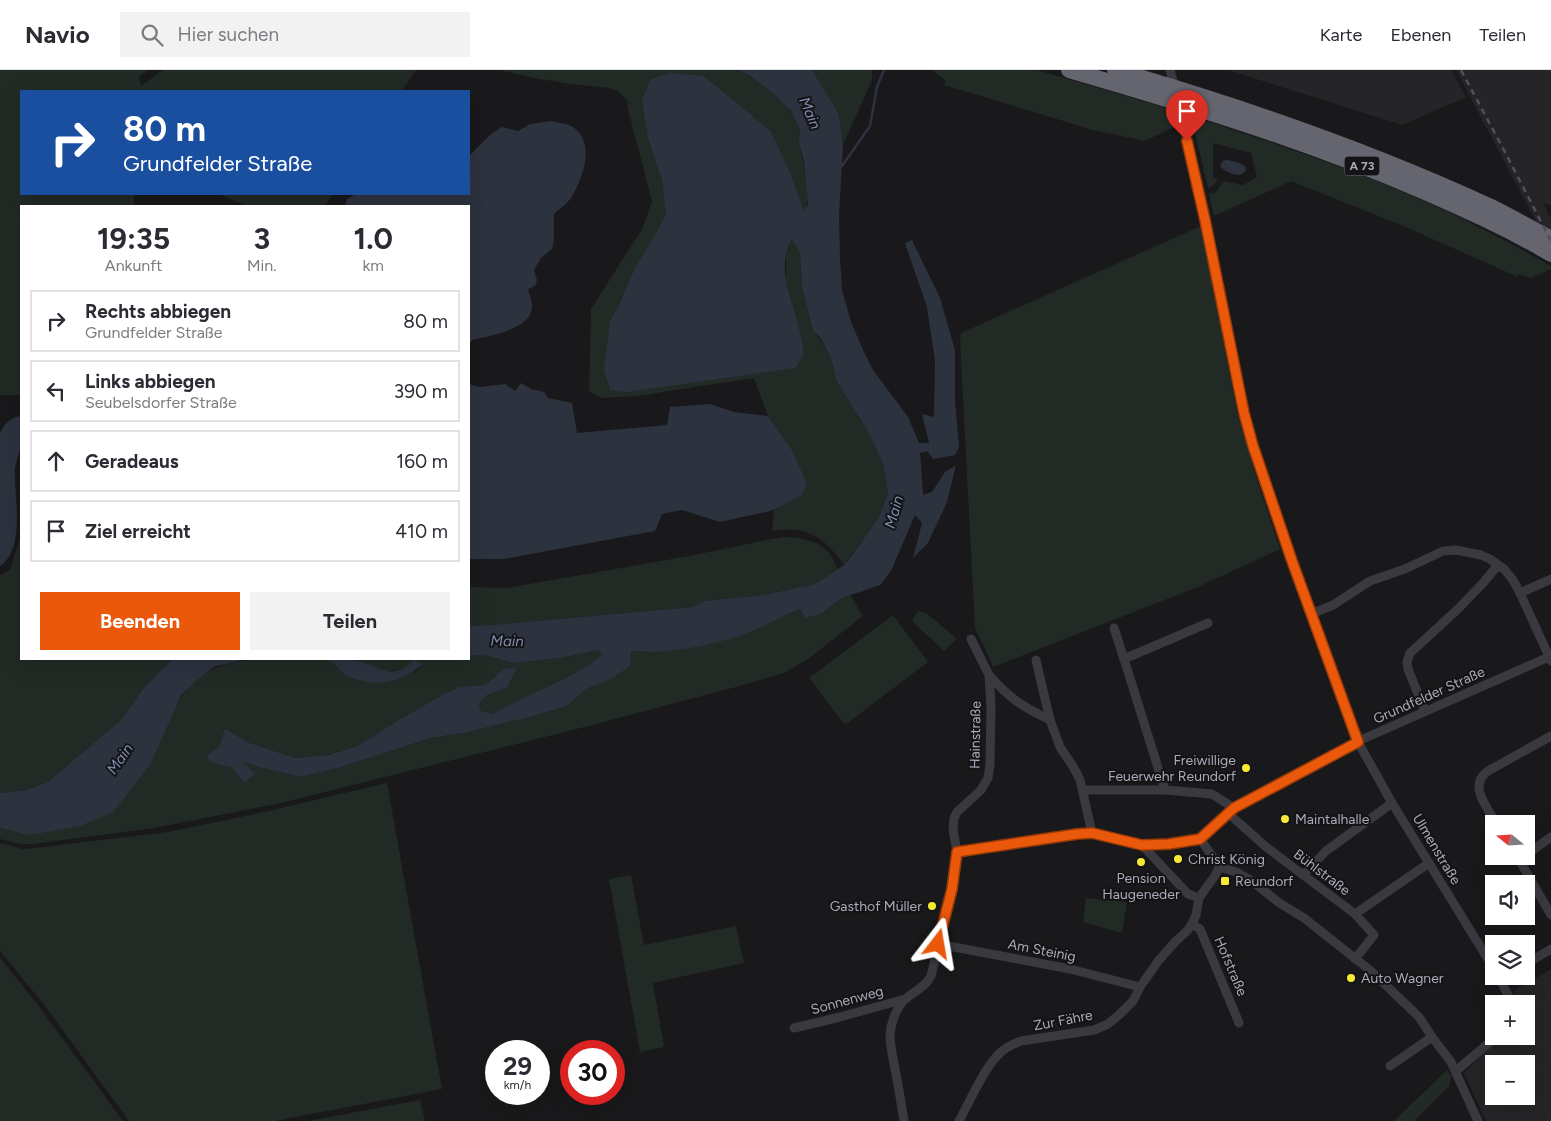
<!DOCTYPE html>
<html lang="de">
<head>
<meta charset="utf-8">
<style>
  :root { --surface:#fff; --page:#f2f2f3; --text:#2b2b33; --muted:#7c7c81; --line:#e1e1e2; --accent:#ea580c }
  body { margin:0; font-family:Figtree,sans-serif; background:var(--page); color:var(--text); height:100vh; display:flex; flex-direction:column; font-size:19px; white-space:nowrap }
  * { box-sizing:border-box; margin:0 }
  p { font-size:16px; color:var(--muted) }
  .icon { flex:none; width:28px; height:28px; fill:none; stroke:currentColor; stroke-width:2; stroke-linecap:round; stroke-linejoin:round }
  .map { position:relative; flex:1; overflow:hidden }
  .panel { position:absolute; left:20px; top:135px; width:450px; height:455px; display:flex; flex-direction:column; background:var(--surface); border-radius:0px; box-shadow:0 5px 20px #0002 }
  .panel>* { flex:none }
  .top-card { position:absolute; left:20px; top:20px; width:450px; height:105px; border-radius:0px; box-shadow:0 5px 20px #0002; background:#1a4fa0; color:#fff; overflow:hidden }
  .needle { width:32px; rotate:288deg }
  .tools { position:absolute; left:1485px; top:745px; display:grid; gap:10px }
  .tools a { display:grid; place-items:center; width:50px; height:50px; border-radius:0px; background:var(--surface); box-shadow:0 5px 20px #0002; font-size:25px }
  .speed { position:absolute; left:485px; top:970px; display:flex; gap:10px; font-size:25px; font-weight:700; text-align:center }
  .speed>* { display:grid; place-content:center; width:65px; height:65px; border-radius:50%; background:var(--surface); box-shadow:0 5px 20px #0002; line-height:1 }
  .speed small { font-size:12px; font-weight:400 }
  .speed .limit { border:8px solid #d22; background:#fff; color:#111 }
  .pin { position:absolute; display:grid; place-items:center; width:42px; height:42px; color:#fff; margin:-51px -21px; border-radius:50% 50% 50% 0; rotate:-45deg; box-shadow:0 0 5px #0007 }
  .pin .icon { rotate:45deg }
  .me { position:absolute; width:55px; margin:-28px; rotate:14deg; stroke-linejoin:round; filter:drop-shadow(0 0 4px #0008) }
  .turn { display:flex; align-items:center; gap:18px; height:105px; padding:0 20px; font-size:22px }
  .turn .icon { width:65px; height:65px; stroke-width:2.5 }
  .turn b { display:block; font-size:35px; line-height:42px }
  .eta { display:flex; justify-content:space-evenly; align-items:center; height:85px; text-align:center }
  .eta b { font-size:30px; font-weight:700; line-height:35px }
  .cta { display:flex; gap:10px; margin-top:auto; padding:10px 20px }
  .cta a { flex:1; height:58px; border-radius:0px; background:var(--accent); color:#fff; font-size:20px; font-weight:700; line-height:58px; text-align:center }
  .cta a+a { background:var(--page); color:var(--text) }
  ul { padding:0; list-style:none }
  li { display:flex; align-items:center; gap:15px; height:62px; margin:0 10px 8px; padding:0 10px; border:2px solid var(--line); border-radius:0px }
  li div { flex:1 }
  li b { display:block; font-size:19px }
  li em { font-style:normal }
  header { display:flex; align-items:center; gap:30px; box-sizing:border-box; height:70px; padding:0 25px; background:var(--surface); border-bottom:1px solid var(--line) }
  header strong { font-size:24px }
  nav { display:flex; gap:28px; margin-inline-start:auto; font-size:18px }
  .search { width:350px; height:45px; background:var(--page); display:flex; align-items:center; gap:12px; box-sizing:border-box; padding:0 18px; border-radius:0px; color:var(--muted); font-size:19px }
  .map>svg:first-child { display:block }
</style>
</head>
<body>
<header>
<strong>Navio</strong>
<div class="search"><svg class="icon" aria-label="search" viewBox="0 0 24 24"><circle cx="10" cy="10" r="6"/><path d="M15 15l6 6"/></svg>Hier suchen</div>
<nav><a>Karte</a><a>Ebenen</a><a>Teilen</a></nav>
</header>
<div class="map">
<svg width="1551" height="1051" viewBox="0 0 1551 1051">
  <rect width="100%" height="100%" fill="#19181a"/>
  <g fill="#252427" fill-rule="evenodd">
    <path d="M1228 0H1451L1466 27 1402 55Z"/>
    <path d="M1456 0H1551V135L1543 133 1551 149V180Z"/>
    <path d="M1551 899V1051H1486L1464 1003 1500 966H1526V934H1518L1513 921ZM1494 994H1526V1026H1494Z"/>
  </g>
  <g fill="#222a25">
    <path d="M0 0H148L139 6 141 16 163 0H416L402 21H21V124H134V136H21V325H0Z"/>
    <path d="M499 0H739C761 12 792 34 799 58 801 63 799 69 800 74 801 84 804 94 805 104 806 118 811 130 804 142L791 106 771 61 704 6 648 68C656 92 667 117 666 142 665 155 643 184 637 196 627 214 620 233 610 251L804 284 799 256 786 216V185L792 170 800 182 802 217 813 261 819 267 831 288 837 312 866 358 883 393 888 423 879 447 844 495C825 467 806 455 772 461L774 440 802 425 792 380 768 346 754 308 637 326 601 328 589 321 591 239 642 159 652 132 628 39 627 30 618 21 609 18 571 14 534 8Z"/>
    <path d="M812 0H872V10L843 75 839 44Z"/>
    <path d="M932 0H1037L1177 41 1178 55 1145 71 1093 60 944 15 946 11Z"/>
    <path d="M1191 46C1275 73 1359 101 1440 138 1478 156 1514 175 1551 196V199L1531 208 1519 204 1518 207 1401 155 1291 111 1214 146 1209 124 1215 123 1224 111 1243 115 1257 107 1251 83 1213 73V107L1218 109 1213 116 1208 118Z"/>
    <path d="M219 124H333L324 136H246Z"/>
    <path d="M1201 156 1237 342 1255 403 1280 479 1198 517 993 597 981 570 975 559 960 270 961 263Z"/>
    <path d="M21 465V589H172L143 619 121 650 48 712 26 720 0 723V505L10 500Z"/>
    <path d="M782 467C798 467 820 470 830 484 833 488 835 494 838 499L815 514 763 525 704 531 692 537 503 554 474 556 469 555V517L507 518 689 486Z"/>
    <path d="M850 525 863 546 808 589 784 603 736 617 569 661 281 733 154 758 33 774H20L0 769V758L2 759 175 636C205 579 269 589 322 589L333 593 343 603 363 611 381 612 416 601 423 594 408 596 399 600 386 602 357 591 344 589H469V585L489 586 513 593 561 588 598 580 603 584C576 611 526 624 493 644L481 641 479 634 487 625 507 618 517 600 505 598 485 615 459 617 442 625 392 654 359 676 327 685 295 688 247 672 225 658 216 694 232 696 244 713 241 691 259 697 300 707 338 698 431 668 468 662 534 646 567 636 586 619 611 609 631 581 644 582 740 565 800 539 805 548 821 544 842 528Z"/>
    <path d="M918 541 926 543 957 569 944 581 912 551Z"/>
    <path d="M893 545 928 592 845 655 809 608Z"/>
    <path d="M387 713 442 1019 275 1051H129L42 932 0 881V773L23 779 34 778 168 762 264 742Z"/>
    <path d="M631 805 644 875 736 856 744 893 653 913 664 977 640 982 609 809Z"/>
    <path d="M1086 828 1127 832 1122 863 1083 852Z"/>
    <path d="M0 888 38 935 123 1051H0Z"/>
    <path d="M1447 1000 1451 1006 1449 1016 1414 1051H1394Z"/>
    <path d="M420 1030 425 1051H308Z"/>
  </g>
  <g fill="#2d323f">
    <path d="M739 0H812L839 44 843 75 839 145 840 189 842 220 851 252 864 282 873 300 908 347 919 373H929L922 344 934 347 935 291 927 237 905 173 912 170 940 228 955 280V331L959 377 955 385 933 389 927 381 920 383 923 425 932 422 945 402 956 395 947 432 928 473 913 488 922 453 915 445 891 501 880 515 842 528 821 544 805 548 800 539C780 547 759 559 739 566 705 577 667 584 631 581L630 596 611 609 586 619 567 636 534 646 468 662 431 668 338 698 300 707 259 697 243 692 255 704 244 713 232 697 216 694 206 687 220 675 225 658 247 672 295 688 328 685 358 676 392 654 442 625 459 617 485 615 505 598 517 599 507 618 487 625 479 634 481 641 493 644C518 629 545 619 570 606 582 599 593 594 602 584L598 580 561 588 513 593 489 586 469 585V555L474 556 503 554 692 537 704 531 763 525 815 514 844 495 849 489 879 447 888 423 883 393 866 358 837 312 831 288 820 267 813 261 802 217 800 182 792 170C775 199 792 228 799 257 801 266 803 275 804 284L795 298 627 322 610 320 604 300 610 251 619 234 636 196 654 167 666 144 662 110 648 68 642 30 651 9 671 3 704 6 771 61 791 105 804 141 808 134 804 92 799 72 800 60 791 41 774 24 750 6Z"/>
    <path d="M552 51C558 53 566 53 571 56 597 71 583 108 571 128 567 134 559 139 554 144V170L552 179 541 188 534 200 537 210 535 216 528 219C529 225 533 231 532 238 530 260 490 265 473 270L469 273V136H345L347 129 356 124H469V86L490 65 502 57 518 61 530 54Z"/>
    <path d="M1227 90 1237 92 1245 96 1246 100C1240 110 1227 102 1220 97L1222 91Z"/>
    <path d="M521 313 531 319 544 322 548 328 572 333 577 363 667 355 670 337 710 334 734 342 768 346 792 380 807 414 802 425 774 440 720 452 682 440 662 444 655 461 504 489H469V314L479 317 505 314 515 321Z"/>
    <path d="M21 346C21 354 22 364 21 373 20 382 16 390 15 400 14 428 26 478 0 496V363C5 353 11 347 21 346Z"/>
    <path d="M172 589H246L214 597 197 610 181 625 150 695 113 742 80 756 30 765 0 758V723L26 720 48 712 121 650 143 619Z"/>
    <path d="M322 589C334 589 346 588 357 591 382 596 392 613 414 589L423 594C401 614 370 619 344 604 340 601 337 596 333 593 330 591 325 590 322 589Z"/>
  </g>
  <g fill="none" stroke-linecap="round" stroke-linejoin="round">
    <path stroke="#2d323f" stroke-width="2.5" d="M842 96 870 56 877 17 884 0"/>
    <g stroke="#3a393f" stroke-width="9">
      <path d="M1170 0 1175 19"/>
      <path d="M1178 32 1205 150 1244 343 1264 412 1358 672 1392 733 1494 899"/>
      <path d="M1520 523 1551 509"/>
      <path d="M1311 544 1333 535 1370 511 1405 499 1443 481 1456 480 1481 485 1490 489 1504 499 1513 510 1520 523 1551 591"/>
      <path d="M1114 558 1124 589"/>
      <path d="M1036 590 1050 650 1060 677 1074 698 1080 710 1092 763"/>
      <path d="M989 605C1009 628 1023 637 1050 650"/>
      <path d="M1425 641 1408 599 1407 592 1410 583 1458 539 1483 513 1498 495"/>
      <path d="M1083 720H1165L1212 724 1234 738"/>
      <path d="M1165 720 1124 589 1208 553"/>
      <path d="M1228 743 1265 776 1355 844 1374 865 1355 889"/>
      <path d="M1497 754C1488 739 1467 715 1488 701L1551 666"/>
      <path d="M1200 769 1220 797 1236 802 1252 811 1278 832 1304 848 1371 901 1419 947 1432 967 1451 992 1478 1051"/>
      <path d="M1142 775 1188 824 1199 828"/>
      <path d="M957 782 1077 764 1092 763 1142 775 1169 774 1200 769 1234 738 1363 669 1551 586"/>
      <path d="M1526 785 1551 767"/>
      <path d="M1517 786 1551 845"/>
      <path d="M1303 805 1326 781 1392 733"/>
      <path d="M1355 844 1429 793"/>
      <path d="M1192 854 1200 859 1239 953"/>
      <path d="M938 874 1070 899 1140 917"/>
      <path d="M1526 894 1551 879"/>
      <path d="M1498 906 1513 934"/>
      <path d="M794 958 840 947 905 929"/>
      <path d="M1390 996 1432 967"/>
      <path d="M1456 1001 1497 966"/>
      <path d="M904 1051C901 1032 898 1013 894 994 892 984 890 974 890 964 891 954 895 943 900 935 908 923 924 920 931 906L952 819 957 782 953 760 954 748 957 742 981 720 988 708 990 695 991 637 989 605 971 569"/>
      <path d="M959 1051C969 1033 985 996 1000 983 1006 977 1013 974 1021 971L1094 960 1108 954 1120 944 1133 931 1140 917 1159 890 1176 871 1187 861 1192 854 1196 845 1199 828 1214 807 1220 797"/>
    </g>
    <g stroke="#656570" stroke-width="16">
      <path d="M1069 0C1190 35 1310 72 1425 122 1468 141 1511 160 1551 184"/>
      <path d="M1115 0C1243 37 1370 81 1491 137 1511 147 1531 158 1551 169"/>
    </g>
    <path stroke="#505058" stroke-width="2.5" stroke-dasharray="6 5" stroke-linecap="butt" d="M1461 0 1506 84 1551 171"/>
  </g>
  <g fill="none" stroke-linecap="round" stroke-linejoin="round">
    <defs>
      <path id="route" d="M938 874 952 819 957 782 1077 764 1092 763 1142 775 1169 774 1200 769 1234 738 1358 672 1292 491 1253 376 1244 343 1205 150 1187 71"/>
    </defs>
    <use href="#route" stroke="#983908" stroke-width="12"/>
    <use href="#route" stroke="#ea580c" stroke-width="9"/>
  </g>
  <g fill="#f5eb35" stroke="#141315" stroke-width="2">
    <circle cx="1246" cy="698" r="5"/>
    <circle cx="1285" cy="749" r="5"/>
    <circle cx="1178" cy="789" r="5"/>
    <circle cx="1141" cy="792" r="5"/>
    <rect x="1220" y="806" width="10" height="10" rx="2.5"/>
    <circle cx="932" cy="836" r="5"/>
    <circle cx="1351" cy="908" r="5"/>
  </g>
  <g text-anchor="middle" stroke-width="4" stroke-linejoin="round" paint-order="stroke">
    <rect fill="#141315" stroke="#7d7d88" stroke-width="1" x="1344.5" y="86.5" width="35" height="19" rx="4"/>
    <g font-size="12" font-weight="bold" fill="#aaaaba">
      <text x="1362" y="100">A 73</text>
    </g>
    <g font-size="14" fill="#aaaaba" stroke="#141315">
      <text transform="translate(1429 625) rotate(-24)" y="5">Grundfelder Straße</text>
      <text transform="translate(975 665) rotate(-89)" y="5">Hainstraße</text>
      <text transform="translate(1437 779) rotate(59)" y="5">Ulmenstraße</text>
      <text transform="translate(1322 802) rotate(37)" y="5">Bühlstraße</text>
      <text transform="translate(1042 880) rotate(11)" y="5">Am Steinig</text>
      <text transform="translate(1231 896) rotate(67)" y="5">Hofstraße</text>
      <text transform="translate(847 930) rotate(-15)" y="5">Sonnenweg</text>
      <text transform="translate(1063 950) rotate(-11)" y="5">Zur Fähre</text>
    </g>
    <g font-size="14" fill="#aaaaba" stroke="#141315" text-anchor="start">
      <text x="1236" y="695" text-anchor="end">Freiwillige<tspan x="1236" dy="16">Feuerwehr Reundorf</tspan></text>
      <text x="1295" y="754">Maintalhalle</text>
      <text x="1188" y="794">Christ König</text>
      <text x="1141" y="813" text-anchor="middle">Pension<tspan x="1141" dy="16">Haugeneder</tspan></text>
      <text x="1235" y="816">Reundorf</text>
      <text x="922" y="841" text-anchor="end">Gasthof Müller</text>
      <text x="1361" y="913">Auto Wagner</text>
    </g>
    <g font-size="15" font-style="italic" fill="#818eb5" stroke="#141315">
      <text transform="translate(810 43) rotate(68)" y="5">Main</text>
      <text transform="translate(894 442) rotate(-74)" y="5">Main</text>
      <text transform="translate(507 571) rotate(1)" y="5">Main</text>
      <text transform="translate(120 689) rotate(-55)" y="5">Main</text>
    </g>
  </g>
</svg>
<div class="tools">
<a><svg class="needle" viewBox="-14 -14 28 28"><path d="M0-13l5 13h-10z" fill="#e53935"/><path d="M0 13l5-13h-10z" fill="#7c7c81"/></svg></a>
<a><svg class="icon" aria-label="sound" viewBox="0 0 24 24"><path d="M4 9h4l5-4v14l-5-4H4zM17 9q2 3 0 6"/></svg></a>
<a><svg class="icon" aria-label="layers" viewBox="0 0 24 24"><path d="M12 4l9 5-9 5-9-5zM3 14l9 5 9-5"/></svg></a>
<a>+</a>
<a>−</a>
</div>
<div class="speed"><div>29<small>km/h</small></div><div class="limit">30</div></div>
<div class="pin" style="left:1187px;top:71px;background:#d93025"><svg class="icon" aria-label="arrive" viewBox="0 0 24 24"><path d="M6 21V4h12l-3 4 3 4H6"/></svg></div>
<svg class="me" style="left:938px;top:874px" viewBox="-20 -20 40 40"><path d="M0-17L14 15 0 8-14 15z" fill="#ea580c" stroke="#fff" stroke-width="4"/></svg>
<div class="top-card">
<div class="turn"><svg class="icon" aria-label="right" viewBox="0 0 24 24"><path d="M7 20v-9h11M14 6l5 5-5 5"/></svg><div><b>80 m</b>Grundfelder Straße</div></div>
</div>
<section class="panel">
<div class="eta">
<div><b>19:35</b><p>Ankunft</p></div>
<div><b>3</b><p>Min.</p></div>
<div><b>1.0</b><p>km</p></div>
</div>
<ul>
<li><svg class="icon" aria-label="right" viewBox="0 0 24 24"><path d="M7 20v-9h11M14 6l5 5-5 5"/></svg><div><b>Rechts abbiegen</b><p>Grundfelder Straße</p></div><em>80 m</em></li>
<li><svg class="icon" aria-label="left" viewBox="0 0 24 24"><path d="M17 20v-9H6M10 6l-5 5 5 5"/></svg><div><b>Links abbiegen</b><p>Seubelsdorfer Straße</p></div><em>390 m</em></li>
<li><svg class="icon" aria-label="ahead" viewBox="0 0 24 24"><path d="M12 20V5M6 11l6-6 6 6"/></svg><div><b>Geradeaus</b></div><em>160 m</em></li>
<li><svg class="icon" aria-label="arrive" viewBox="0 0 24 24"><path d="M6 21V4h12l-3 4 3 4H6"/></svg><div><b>Ziel erreicht</b></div><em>410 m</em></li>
</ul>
<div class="cta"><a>Beenden</a><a>Teilen</a></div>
</section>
</div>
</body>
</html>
